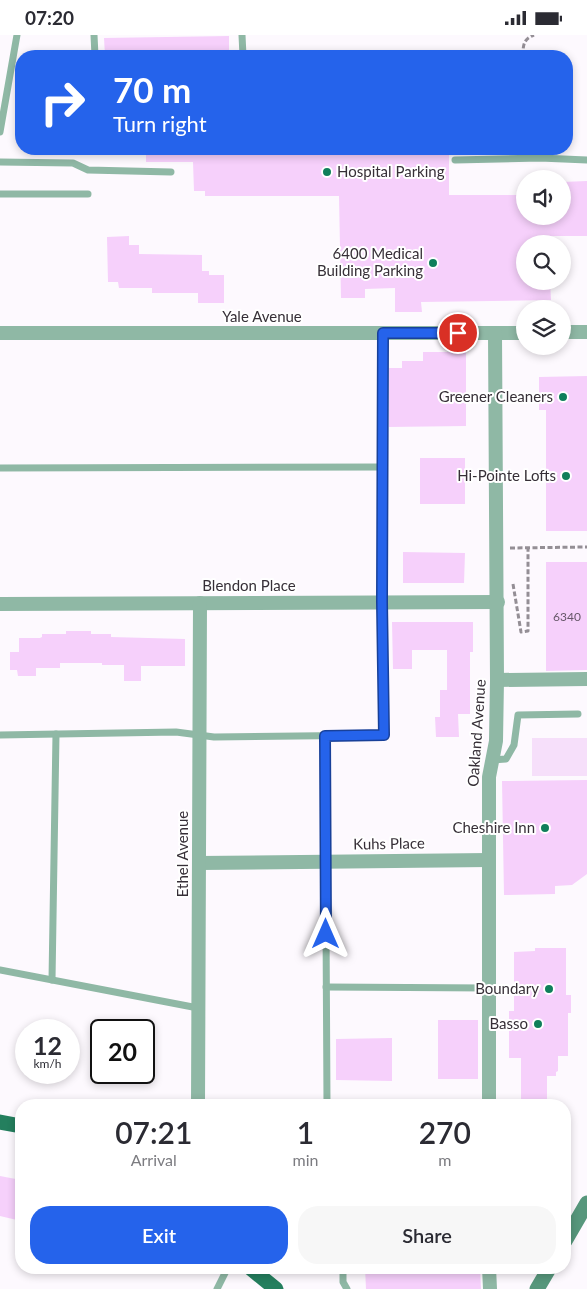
<!DOCTYPE html>
<html lang="en">
<head>
<meta charset="utf-8">
<style>
  :root { --surface:#fff; --page:#f7f7f7; --text:#2b2b33; --muted:#7c7c81; --accent:#2563eb }
  body { margin:0; font-family:Lato,sans-serif; background:var(--page); color:var(--text); height:100vh; display:flex; flex-direction:column; font-size:19px; white-space:nowrap }
  * { box-sizing:border-box; margin:0 }
  p { font-size:16px; color:var(--muted) }
  .icon { flex:none; width:28px; height:28px; fill:none; stroke:currentColor; stroke-width:2; stroke-linecap:round; stroke-linejoin:round }
  .map { position:relative; flex:1; overflow:hidden }
  .panel { position:absolute; left:15px; top:1064px; width:556px; height:175px; display:flex; flex-direction:column; background:var(--surface); border-radius:20px; box-shadow:0 2px 8px #0003 }
  .panel>* { flex:none }
  .top-card { position:absolute; left:15px; top:15px; width:558px; height:105px; border-radius:20px; box-shadow:0 2px 8px #0003; background:#2563eb; color:#fff; overflow:hidden }
  .tools { position:absolute; left:516px; top:135px; display:grid; gap:10px }
  .tools a { display:grid; place-items:center; width:55px; height:55px; border-radius:50%; background:var(--surface); box-shadow:0 2px 8px #0003; font-size:25px }
  .speed { position:absolute; left:15px; top:984px; display:flex; gap:10px; font-size:25px; font-weight:700; text-align:center }
  .speed>* { display:grid; place-content:center; width:65px; height:65px; border-radius:50%; background:var(--surface); box-shadow:0 2px 8px #0003; line-height:1 }
  .speed small { font-size:12px; font-weight:400 }
  .speed .limit { border:2px solid #111; border-radius:8px; background:#fff; color:#111 }
  .pin { position:absolute; display:grid; place-items:center; width:42px; height:42px; color:#fff; margin:-21px; border:2px solid #fff; border-radius:50%; box-shadow:0 1px 5px #0007 }
  .me { position:absolute; width:55px; margin:-28px; rotate:0deg; stroke-linejoin:round; filter:drop-shadow(0 0 4px #0008) }
  .turn { display:flex; align-items:center; gap:18px; height:105px; padding:0 15px; font-size:22px }
  .turn .icon { width:65px; height:65px; stroke-width:2.5 }
  .turn b { display:block; font-size:35px; line-height:42px }
  .eta { display:flex; justify-content:space-evenly; align-items:center; height:85px; text-align:center }
  .eta b { font-size:30px; font-weight:600; line-height:35px }
  .cta { display:flex; gap:10px; margin-top:auto; padding:10px 15px }
  .cta a { flex:1; height:58px; border-radius:20px; background:var(--accent); color:#fff; font-size:20px; font-weight:600; line-height:58px; text-align:center }
  .cta a+a { background:var(--page); color:var(--text) }
  .status { display:flex; justify-content:space-between; align-items:center; height:35px; padding:0 25px; background:var(--surface); direction:ltr }
  .status svg { height:14px; fill:currentColor }
  .map>svg:first-child { display:block }
</style>
</head>
<body>
<div class="status"><b>07:20</b><svg viewBox="0 0 49 12"><path d="M0 12V9h3v3zM5 12V6h3v6zM10 12V3h3v9zM15 12V0h3v12zM26 1h20v11H26zM47 4h2v5h-2z"/></svg></div>
<div class="map">
<svg width="587" height="1254" viewBox="0 0 587 1254">
  <rect width="100%" height="100%" fill="#fdf9fe"/>
  <rect fill="#f6dffa" x="532" y="703" width="55" height="38"/>
  <g fill="#f6d0fb">
    <path d="M229 1V21H105L104 3Z"/>
    <path d="M146 114H449V160H525V181H562V147L587 146V201H550V209H525V246H550L551 265 421 267 422 277H395V253L365 254V263H341L339 161H205V156H194L193 127H146Z"/>
    <path d="M129 201V210H139V219L202 220V236H209V240H224V268H198V258H152V253H119L118 247H108L107 202Z"/>
    <path d="M423 317H466V391L389 392V333H402V326H423Z"/>
    <path d="M587 341V496H546V375H539V342Z"/>
    <rect x="420" y="423" width="45" height="46"/>
    <path d="M403 517 465 518 464 548H403Z"/>
    <path d="M546 527H587V635L546 636Z"/>
    <path d="M392 587H473V617H470V679H458L459 702H436L435 682H440V655H447V615H412V634H393Z"/>
    <path d="M66 596H91V599H111V602L185 604V631H141V646H124V630H102V628H60V633H36V641H18L17 635H10V617H19V603H40L42 602V599H66Z"/>
    <path d="M587 745V839L572 850 555 851V859L504 860 502 746Z"/>
    <path d="M535 913H566V960H571V978H568V1021H558V1036L556 1037V1041H547V1070H521V1023H509V976H514V917L535 916Z"/>
    <rect x="438" y="985" width="40" height="59"/>
    <path d="M392 1003V1046L336 1045V1004Z"/>
    <path d="M0 1141 21 1145V1186L0 1181Z"/>
    <path d="M365 1232H480L481 1254H366Z"/>
  </g>
  <g fill="none" stroke-linecap="round" stroke-linejoin="round">
    <g stroke="#948e95" stroke-width="3" stroke-dasharray="5 2.5" stroke-linecap="butt">
      <path d="M523 21C523 11 523 4 534 0"/>
      <path d="M510 513 587 512"/>
      <path d="M513 549 521 597 528 596V513"/>
    </g>
    <g stroke="#8fb8a5" stroke-width="7">
      <path d="M94 0 95 21"/>
      <path d="M242 0 243 21"/>
      <path d="M0 97 17 0"/>
      <path d="M455 125 540 123 587 125"/>
      <path d="M0 127 73 128 88 135 171 137"/>
      <path d="M0 159H88"/>
      <path d="M0 433 382 432"/>
      <path d="M0 700 176 697 214 702 384 700 382 567 383 298"/>
      <path d="M325 701 327 1070"/>
      <path d="M492 725 506 724 514 710 518 680 578 679"/>
      <path d="M0 935 198 973"/>
      <path d="M52 945 56 699"/>
      <path d="M326 952 488 953"/>
      <path d="M343 1232V1247L347 1254"/>
      <path d="M217 1254 228 1232"/>
    </g>
    <g stroke="#8fb8a5" stroke-width="14">
      <path d="M562 297H587"/>
      <path d="M0 298H525"/>
      <path d="M0 569 498 567"/>
      <path d="M497 645 587 644"/>
      <path d="M199 828 489 825"/>
      <path d="M198 1070 200 568"/>
      <path d="M489 1070V742L496 706 497 645 495 298"/>
      <path d="M489 1232 490 1254"/>
    </g>
    <g stroke="#57977c" stroke-width="15">
      <path d="M565 1206 587 1168"/>
      <path d="M537 1254 550 1232"/>
    </g>
    <g stroke="#247f5e" stroke-width="15">
      <path d="M0 1087 21 1091"/>
      <path d="M249 1232 276 1254"/>
    </g>
  </g>
  <g fill="none" stroke-linecap="round" stroke-linejoin="round">
    <defs>
      <path id="route" d="M326 899 325 701 384 700 382 567 383 298H458"/>
    </defs>
    <use href="#route" stroke="#184099" stroke-width="12"/>
    <use href="#route" stroke="#2563eb" stroke-width="9"/>
  </g>
  <g fill="#0f7f5b" stroke="#fff" stroke-width="2">
    <circle cx="327" cy="137" r="5"/>
    <circle cx="433" cy="228" r="5"/>
    <circle cx="563" cy="362" r="5"/>
    <circle cx="566" cy="441" r="5"/>
    <circle cx="545" cy="793" r="5"/>
    <circle cx="549" cy="954" r="5"/>
    <circle cx="538" cy="989" r="5"/>
  </g>
  <g text-anchor="middle" stroke-width="4" stroke-linejoin="round" paint-order="stroke">
    <g font-size="12" fill="#665768">
      <text x="567" y="586">6340</text>
    </g>
    <g font-size="15" fill="#362f37" stroke="#fff" text-anchor="end">
      <text x="337" y="142" text-anchor="start">Hospital Parking</text>
      <text x="423" y="224">6400 Medical<tspan x="423" dy="17">Building Parking</tspan></text>
      <text x="553" y="367">Greener Cleaners</text>
      <text x="556" y="446">Hi-Pointe Lofts</text>
      <text x="535" y="798">Cheshire Inn</text>
      <text x="539" y="959">Boundary</text>
      <text x="528" y="994">Basso</text>
    </g>
    <g font-size="15" fill="#362f37" stroke="#fff">
      <text x="262" y="287">Yale Avenue</text>
      <text x="249" y="556">Blendon Place</text>
      <text transform="translate(477 698) rotate(-86)" y="5">Oakland Avenue</text>
      <text transform="translate(389 809) rotate(-1)" y="5">Kuhs Place</text>
      <text transform="translate(183 819) rotate(-90)" y="5">Ethel Avenue</text>
    </g>
  </g>
</svg>
<div class="tools">
<a><svg class="icon" aria-label="sound" viewBox="0 0 24 24"><path d="M4 9h4l5-4v14l-5-4H4zM17 9q2 3 0 6"/></svg></a>
<a><svg class="icon" aria-label="search" viewBox="0 0 24 24"><circle cx="10" cy="10" r="6"/><path d="M15 15l6 6"/></svg></a>
<a><svg class="icon" aria-label="layers" viewBox="0 0 24 24"><path d="M12 4l9 5-9 5-9-5zM3 14l9 5 9-5"/></svg></a>
</div>
<div class="speed"><div>12<small>km/h</small></div><div class="limit">20</div></div>
<div class="pin" style="left:458px;top:298px;background:#d93025"><svg class="icon" aria-label="arrive" viewBox="0 0 24 24"><path d="M6 21V4h12l-3 4 3 4H6"/></svg></div>
<svg class="me" style="left:326px;top:899px" viewBox="-20 -20 40 40"><path d="M0-17L14 15 0 8-14 15z" fill="#2563eb" stroke="#fff" stroke-width="4"/></svg>
<div class="top-card">
<div class="turn"><svg class="icon" aria-label="right" viewBox="0 0 24 24"><path d="M7 20v-9h11M14 6l5 5-5 5"/></svg><div><b>70 m</b>Turn right</div></div>
</div>
<section class="panel">
<div class="eta">
<div><b>07:21</b><p>Arrival</p></div>
<div><b>1</b><p>min</p></div>
<div><b>270</b><p>m</p></div>
</div>
<div class="cta"><a>Exit</a><a>Share</a></div>
</section>
</div>
</body>
</html>
